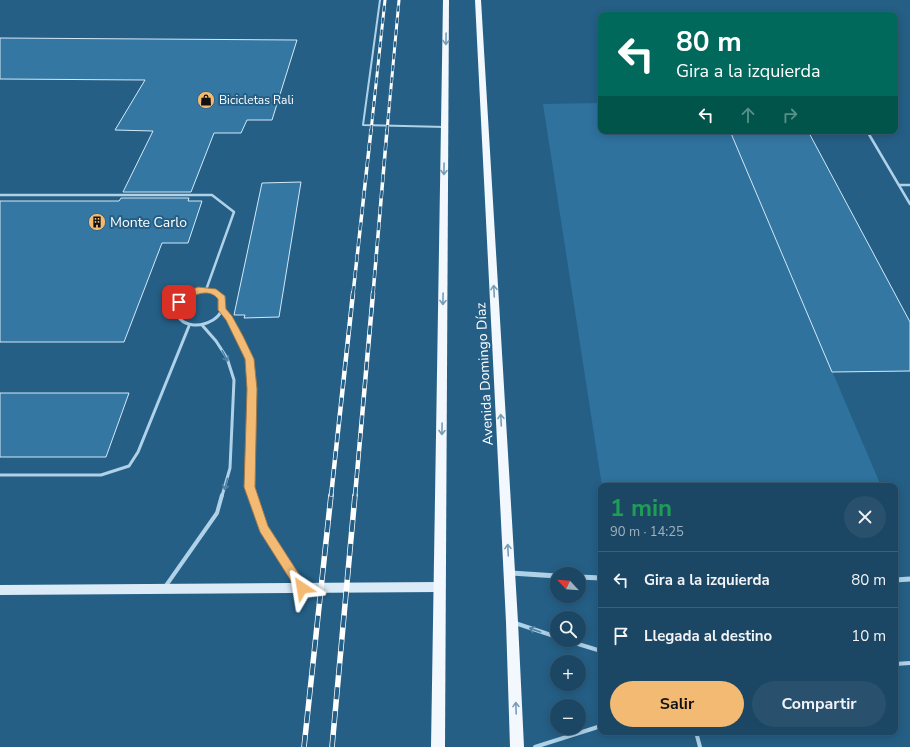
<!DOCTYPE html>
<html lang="es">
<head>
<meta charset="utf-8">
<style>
  :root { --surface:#1c4764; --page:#29516d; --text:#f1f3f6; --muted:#a0b2bf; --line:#3a5f78; --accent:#f3ba73 }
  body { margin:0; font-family:"Nunito Sans",sans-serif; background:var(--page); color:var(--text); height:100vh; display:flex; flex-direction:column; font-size:15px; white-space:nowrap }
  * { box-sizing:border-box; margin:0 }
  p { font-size:13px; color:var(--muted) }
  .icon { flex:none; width:22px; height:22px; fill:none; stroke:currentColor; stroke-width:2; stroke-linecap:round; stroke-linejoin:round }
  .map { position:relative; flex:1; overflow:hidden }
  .drawer { position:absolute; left:598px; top:483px; width:300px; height:252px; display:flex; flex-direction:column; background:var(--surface); border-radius:8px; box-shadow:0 2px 10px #0003,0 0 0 1px var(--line) }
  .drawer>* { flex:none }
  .banner { position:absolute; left:598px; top:12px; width:300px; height:122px; border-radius:8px; box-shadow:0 2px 10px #0003,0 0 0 1px var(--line); background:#00695c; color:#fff; overflow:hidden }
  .needle { width:26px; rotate:296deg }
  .fabs { position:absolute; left:550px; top:567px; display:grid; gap:8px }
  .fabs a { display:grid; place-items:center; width:36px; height:36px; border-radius:50%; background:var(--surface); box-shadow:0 2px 10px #0003,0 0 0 1px var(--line); font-size:20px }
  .pin { position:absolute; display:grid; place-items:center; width:34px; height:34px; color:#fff; margin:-17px; border-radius:8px; box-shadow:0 2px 6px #0006 }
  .me { position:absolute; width:44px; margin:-22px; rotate:327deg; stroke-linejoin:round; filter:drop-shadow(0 0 3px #0008) }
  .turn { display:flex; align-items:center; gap:14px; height:84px; padding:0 12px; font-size:18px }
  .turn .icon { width:52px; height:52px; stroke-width:2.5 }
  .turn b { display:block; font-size:28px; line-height:34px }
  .lanes { display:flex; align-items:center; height:38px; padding:0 12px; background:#0003; justify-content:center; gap:20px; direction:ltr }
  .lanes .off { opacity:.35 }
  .round { display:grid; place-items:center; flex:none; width:42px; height:42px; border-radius:21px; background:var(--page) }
  .headline { display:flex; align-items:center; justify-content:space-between; height:68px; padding:0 12px }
  h1 { font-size:24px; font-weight:700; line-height:30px; color:#1e9e55 }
  .button { display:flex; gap:8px; margin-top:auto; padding:8px 12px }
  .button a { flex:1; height:46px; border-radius:24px; background:var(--accent); color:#111; font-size:16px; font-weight:700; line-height:46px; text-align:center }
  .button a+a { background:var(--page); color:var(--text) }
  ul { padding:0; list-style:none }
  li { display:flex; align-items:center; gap:12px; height:56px; padding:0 12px; border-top:1px solid var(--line) }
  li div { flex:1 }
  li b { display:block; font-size:15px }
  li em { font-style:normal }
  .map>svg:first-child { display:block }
</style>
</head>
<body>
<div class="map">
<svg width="910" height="747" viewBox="0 0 910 747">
  <rect width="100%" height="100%" fill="#255f86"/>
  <path fill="#2f729e" d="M601 103V131H730L881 486H602L543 104Z"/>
  <g fill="#3577a3" stroke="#d3e9f7">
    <path d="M0 38 297 40 272 120H247L241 133H214L191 192H123L153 131 115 130 145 80 0 79Z"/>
    <path d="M730 131H808L910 322V371L832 372Z"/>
    <path d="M301 182 279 317 244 318 245 315H234L262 183Z"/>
    <path d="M121 198H189L188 201H202L188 243H162L124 342H0V201H119Z"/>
    <path d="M0 393H129L106 457H0Z"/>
  </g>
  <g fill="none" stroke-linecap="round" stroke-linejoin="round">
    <path stroke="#afd2e9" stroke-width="2" d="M380 0 363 125 445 127"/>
    <g stroke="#afd2e9" stroke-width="2.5">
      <path d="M867 131 910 204"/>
      <path d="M899 185H910"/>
      <path d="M0 195H212L234 212 206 290"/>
      <path d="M190 294C199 289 208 289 217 294"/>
    </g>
    <g stroke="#afd2e9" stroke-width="3">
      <path d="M192 293C159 310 186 336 213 320 221 315 224 308 222 299L216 293"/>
      <path d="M222 310 229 318 250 359 252 389 249 487 252 496"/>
      <path d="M202 325 216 341 227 358 234 380 230 468 222 496"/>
      <path d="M0 475H101L129 466 138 452 189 326"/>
    </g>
    <g stroke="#afd2e9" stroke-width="4">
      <path d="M252 495 263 528 300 585"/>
      <path d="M165 587 217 513 222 495"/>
      <path d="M515 623 557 637"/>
      <path d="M565 640 601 651"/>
      <path d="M895 664 910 663"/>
      <path d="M696 732 700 747"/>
      <path d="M535 747 601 726"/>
    </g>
    <g stroke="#afd2e9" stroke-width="5">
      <path d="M511 573 557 576"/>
      <path d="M579 577 601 578"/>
      <path d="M895 580 910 579"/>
    </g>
    <path fill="#daebf7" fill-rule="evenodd" d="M440 582 443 584 445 587 443 590 440 592 0 595V585Z"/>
    <g fill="#f2f8fe" fill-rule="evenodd">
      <path d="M443 0H449L445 747H431Z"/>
      <path d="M475 0H481L518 622 524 747H510L506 622Z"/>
    </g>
    <defs>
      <g id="rail-far3">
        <path d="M371 131 385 0"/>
        <path d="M387 131 399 0"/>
      </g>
      <g id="rail-far2">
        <path d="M353 294 371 130"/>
        <path d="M373 294 387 130"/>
      </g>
      <g id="rail-far1">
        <path d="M331 496 353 293"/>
        <path d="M355 496 373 293"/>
      </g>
      <g id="rail">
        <path d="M304 747 331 495"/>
        <path d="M332 747 355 495"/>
      </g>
    </defs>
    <use href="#rail-far3" stroke="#fff" stroke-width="3"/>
    <use href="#rail-far2" stroke="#fff" stroke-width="3.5"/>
    <use href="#rail-far1" stroke="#fff" stroke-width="4.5"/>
    <use href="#rail" stroke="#fff" stroke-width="5.5"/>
    <use href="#rail-far3" stroke="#255f86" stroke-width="2" stroke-dasharray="6" stroke-linecap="butt"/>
    <use href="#rail-far2" stroke="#255f86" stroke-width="2.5" stroke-dasharray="8" stroke-linecap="butt"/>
    <use href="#rail-far1" stroke="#255f86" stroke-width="3" stroke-dasharray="9" stroke-linecap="butt"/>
    <use href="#rail" stroke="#255f86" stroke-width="4" stroke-dasharray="12" stroke-linecap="butt"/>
  </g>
  <defs><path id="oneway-shaft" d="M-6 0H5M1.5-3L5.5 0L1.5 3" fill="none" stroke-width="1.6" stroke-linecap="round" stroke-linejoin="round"/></defs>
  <g stroke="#779cb6">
    <use href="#oneway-shaft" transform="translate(446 39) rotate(91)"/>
    <use href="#oneway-shaft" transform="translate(444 169) rotate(91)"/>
    <use href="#oneway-shaft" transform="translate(494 291) rotate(-93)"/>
    <use href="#oneway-shaft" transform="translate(443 299) rotate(91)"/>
    <use href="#oneway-shaft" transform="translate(501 420) rotate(-93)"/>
    <use href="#oneway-shaft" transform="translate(442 429) rotate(91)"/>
    <use href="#oneway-shaft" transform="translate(508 550) rotate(-93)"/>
    <use href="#oneway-shaft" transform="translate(516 708) rotate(-92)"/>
  </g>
  <g stroke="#4e82a4">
    <use href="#oneway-shaft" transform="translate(225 356) rotate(62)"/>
    <use href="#oneway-shaft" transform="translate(226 484) rotate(106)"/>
    <use href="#oneway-shaft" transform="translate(535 630) rotate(-161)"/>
  </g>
  <path fill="#f3ba73" stroke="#9e794b" d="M198 287 216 289 225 296 226 309 232 316 243 336 254 359 257 389 255 487 268 526 306 585 308 588 306 592 302 594 298 592 260 532 244 487 247 389 245 359 226 320 218 310V299C209 287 190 295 182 305H176L175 302 180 295Z"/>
  <defs>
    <symbol id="shop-disc" viewBox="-11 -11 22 22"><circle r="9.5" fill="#f3ba73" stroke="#255f86"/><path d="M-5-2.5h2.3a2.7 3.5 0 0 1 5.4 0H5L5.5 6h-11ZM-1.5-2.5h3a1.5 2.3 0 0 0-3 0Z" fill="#111"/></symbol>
    <symbol id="building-disc" viewBox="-11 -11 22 22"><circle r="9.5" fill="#f3ba73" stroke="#255f86"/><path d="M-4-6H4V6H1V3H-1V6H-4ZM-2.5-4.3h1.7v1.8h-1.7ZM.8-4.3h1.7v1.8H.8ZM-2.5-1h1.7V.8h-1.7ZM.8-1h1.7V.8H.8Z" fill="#111"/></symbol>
  </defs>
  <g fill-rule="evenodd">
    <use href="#shop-disc" x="196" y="90" width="20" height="20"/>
    <use href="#building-disc" x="87" y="212" width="20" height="20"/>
  </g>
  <g text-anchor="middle" stroke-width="4" stroke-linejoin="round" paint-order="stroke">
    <g font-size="12" fill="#fff" stroke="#255f86" text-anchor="start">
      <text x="219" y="104">Bicicletas Rali</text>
    </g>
    <g font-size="14" fill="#fff" stroke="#255f86" text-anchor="start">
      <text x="110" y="227">Monte Carlo</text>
    </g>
    <g font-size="14" fill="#fff" stroke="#255f86">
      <text transform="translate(484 374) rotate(-93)" y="5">Avenida Domingo Díaz</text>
    </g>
  </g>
</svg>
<div class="fabs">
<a><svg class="needle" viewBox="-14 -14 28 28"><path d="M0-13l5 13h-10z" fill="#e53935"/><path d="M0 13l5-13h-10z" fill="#a0b2bf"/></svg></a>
<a><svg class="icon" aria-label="search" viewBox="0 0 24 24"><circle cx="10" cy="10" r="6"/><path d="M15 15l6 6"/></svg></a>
<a>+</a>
<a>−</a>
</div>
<div class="pin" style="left:179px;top:302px;background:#d93025"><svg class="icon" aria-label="arrive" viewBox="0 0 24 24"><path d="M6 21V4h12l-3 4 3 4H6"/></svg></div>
<svg class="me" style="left:302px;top:588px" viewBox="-20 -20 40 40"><path d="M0-17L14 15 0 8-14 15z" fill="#f3ba73" stroke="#fff" stroke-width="4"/></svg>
<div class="banner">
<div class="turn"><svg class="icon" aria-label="left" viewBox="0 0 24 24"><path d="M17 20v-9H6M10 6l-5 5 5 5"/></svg><div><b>80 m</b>Gira a la izquierda</div></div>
<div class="lanes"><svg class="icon" aria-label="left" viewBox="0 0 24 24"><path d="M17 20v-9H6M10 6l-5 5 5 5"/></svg><svg class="icon off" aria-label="ahead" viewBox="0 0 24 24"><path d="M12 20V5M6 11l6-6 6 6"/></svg><svg class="icon off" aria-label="right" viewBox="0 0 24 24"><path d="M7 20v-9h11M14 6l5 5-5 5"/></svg></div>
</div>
<section class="drawer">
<div class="headline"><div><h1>1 min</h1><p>90 m · 14:25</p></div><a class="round"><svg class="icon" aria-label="close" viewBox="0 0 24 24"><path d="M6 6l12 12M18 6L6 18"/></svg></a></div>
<ul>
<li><svg class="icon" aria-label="left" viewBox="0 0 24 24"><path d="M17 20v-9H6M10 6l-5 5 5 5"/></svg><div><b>Gira a la izquierda</b></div><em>80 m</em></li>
<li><svg class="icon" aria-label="arrive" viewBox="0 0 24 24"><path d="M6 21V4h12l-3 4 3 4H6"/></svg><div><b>Llegada al destino</b></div><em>10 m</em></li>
</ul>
<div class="button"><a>Salir</a><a>Compartir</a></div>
</section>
</div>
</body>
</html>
